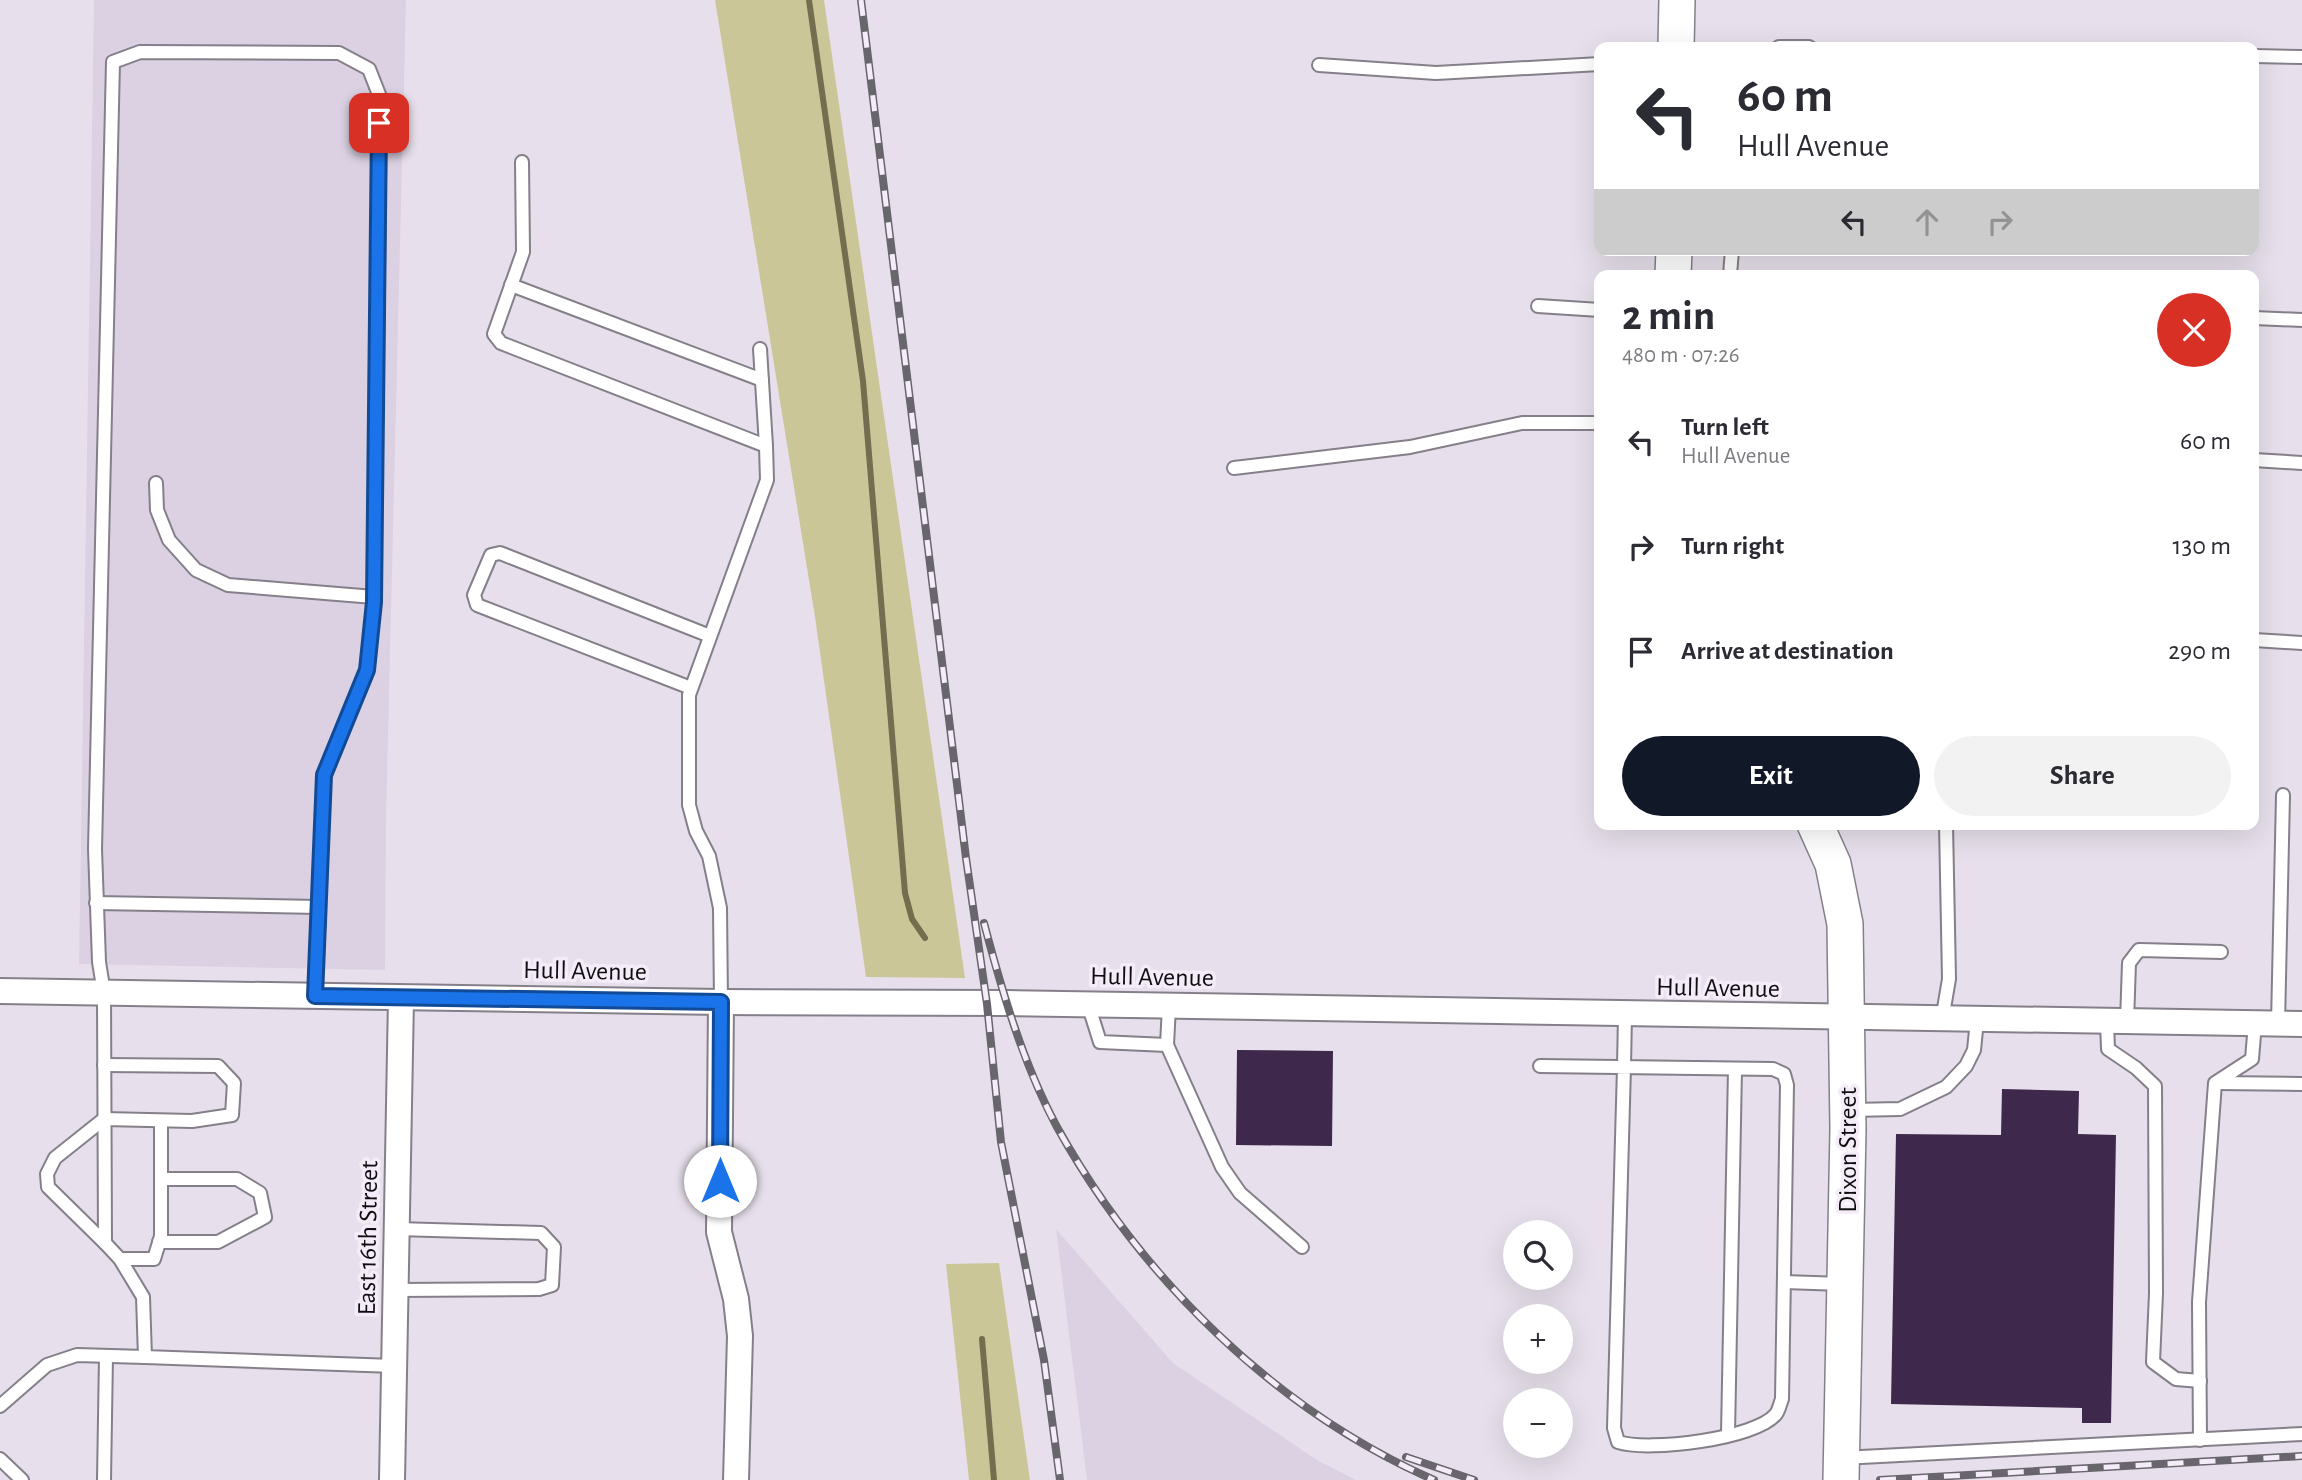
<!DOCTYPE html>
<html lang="en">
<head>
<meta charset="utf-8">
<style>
  :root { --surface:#fff; --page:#f2f2f3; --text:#2b2b33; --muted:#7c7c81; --accent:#111827 }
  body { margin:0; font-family:"Alegreya Sans",sans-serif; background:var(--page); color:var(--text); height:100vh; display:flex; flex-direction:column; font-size:26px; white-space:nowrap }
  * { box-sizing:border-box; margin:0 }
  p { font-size:23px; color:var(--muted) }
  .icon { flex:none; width:38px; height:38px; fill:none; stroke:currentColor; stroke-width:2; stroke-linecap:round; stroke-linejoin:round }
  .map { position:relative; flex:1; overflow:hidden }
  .details { position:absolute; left:1594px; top:270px; width:665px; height:560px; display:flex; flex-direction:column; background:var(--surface); border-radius:14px; box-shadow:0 7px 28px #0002 }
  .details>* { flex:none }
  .banner { position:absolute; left:1594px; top:42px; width:665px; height:214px; border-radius:14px; box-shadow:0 7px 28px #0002; background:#fff; color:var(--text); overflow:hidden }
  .fabs { position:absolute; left:1503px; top:1220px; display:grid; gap:14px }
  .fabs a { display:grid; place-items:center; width:70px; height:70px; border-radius:50%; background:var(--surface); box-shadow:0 7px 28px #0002; font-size:35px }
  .pin { position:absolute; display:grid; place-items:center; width:60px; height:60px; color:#fff; margin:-30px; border-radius:14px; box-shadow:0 4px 10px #0006 }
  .me { position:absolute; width:77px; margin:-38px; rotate:0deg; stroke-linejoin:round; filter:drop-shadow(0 0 5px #0008) }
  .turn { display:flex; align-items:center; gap:24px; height:147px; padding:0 28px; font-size:32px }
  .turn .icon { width:91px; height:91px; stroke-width:2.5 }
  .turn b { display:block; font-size:49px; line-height:60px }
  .lanes { display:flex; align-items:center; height:66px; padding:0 28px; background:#0003; justify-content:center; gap:35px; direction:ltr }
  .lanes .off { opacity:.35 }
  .round { display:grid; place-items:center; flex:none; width:74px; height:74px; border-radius:37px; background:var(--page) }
  .headline { display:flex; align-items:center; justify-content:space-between; height:119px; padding:0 28px }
  h1 { font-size:42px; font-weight:700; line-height:52px }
  .button { display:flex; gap:14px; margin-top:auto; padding:14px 28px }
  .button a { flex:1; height:80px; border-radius:42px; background:var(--accent); color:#fff; font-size:28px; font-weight:700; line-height:80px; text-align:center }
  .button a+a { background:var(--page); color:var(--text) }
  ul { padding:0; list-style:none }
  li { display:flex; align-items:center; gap:21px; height:105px; padding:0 28px }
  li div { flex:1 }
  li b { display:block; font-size:26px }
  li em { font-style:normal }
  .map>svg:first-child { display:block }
</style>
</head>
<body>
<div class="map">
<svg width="2302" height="1480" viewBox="0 0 2302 1480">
  <rect width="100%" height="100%" fill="#e7e0ec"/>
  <g fill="#dbd1e3">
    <path d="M94 0H406L386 817 385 970 79 964Z"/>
    <path d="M1056 1229 1173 1363 1317 1460 1356 1480H1087Z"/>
  </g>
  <g fill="#cbc697">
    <path d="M715 0H824L965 978 866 977 815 617Z"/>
    <path d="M999 1263 1030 1480H969L946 1264Z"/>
  </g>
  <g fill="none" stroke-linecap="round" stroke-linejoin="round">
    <g stroke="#726e4e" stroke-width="6">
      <path d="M809 0 863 381 905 893 912 919 925 938"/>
      <path d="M982 1339 994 1480"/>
    </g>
  </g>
  <g fill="#3e294c">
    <path d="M1237 1050 1333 1051 1332 1146 1236 1145Z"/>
    <path d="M2002 1089 2079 1091 2078 1134 2116 1135 2111 1423H2082V1408L1891 1404 1896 1134 2001 1135Z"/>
  </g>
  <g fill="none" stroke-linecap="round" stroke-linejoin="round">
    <defs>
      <g id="lane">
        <path d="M1779 47H1809"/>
        <path d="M2254 56 2302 57"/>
        <path d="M1319 65 1436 73 1600 64"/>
        <path d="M522 162 523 252 494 334 501 343 766 446 767 480 689 695V805L696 831 709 856 720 908 721 1002"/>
        <path d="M1730 275 1732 250"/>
        <path d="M511 285 762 380"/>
        <path d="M1538 306 1600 310"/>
        <path d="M2254 318 2302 320"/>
        <path d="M760 349 766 446"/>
        <path d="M2254 460 2302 463"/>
        <path d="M1234 468 1410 447 1522 423H1600"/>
        <path d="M156 483 157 510 169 540 196 570 228 585 374 597"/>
        <path d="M2254 640 2302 643"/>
        <path d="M691 688 477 605 474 595 491 555 500 553 710 636"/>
        <path d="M96 903 319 907"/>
        <path d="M315 996 324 775 367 670 374 602 380 97 369 69 339 53 140 52 113 62 95 849 99 962 104 993 105 1243 120 1259 143 1297 145 1357 394 1366"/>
        <path d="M1088 1004 1100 1042 1167 1045 1169 1006"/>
        <path d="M1942 1020 1949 979 1946 824"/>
        <path d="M2107 1022 2108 1049 2136 1068 2155 1086 2156 1293 2153 1362 2176 1379 2200 1381"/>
        <path d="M2127 1022 2129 963 2139 950 2221 952"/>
        <path d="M2278 1024 2283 795"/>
        <path d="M1167 1045 1222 1167 1240 1193 1302 1247"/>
        <path d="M104 1065 218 1066 234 1083 232 1115 192 1121 104 1119 55 1158 47 1174 48 1187 105 1243"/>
        <path d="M1540 1066 1773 1069 1784 1074 1787 1085 1782 1399C1780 1404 1779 1410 1776 1414 1756 1439 1648 1452 1618 1442L1614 1428 1624 1067 1625 1015"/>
        <path d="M2216 1083 2302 1084"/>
        <path d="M1851 1110 1900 1109 1946 1087 1966 1066 1974 1050 1977 1020"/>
        <path d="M159 1242H218L265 1217 260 1193 237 1179H161"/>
        <path d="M120 1259H154L161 1236V1121"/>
        <path d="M1784 1282 1843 1284"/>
        <path d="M396 1290 539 1289 552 1285 554 1247 541 1233 397 1229"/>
        <path d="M0 1406 47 1365 77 1355 145 1357"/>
        <path d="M1728 1434 1735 1069"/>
        <path d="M2200 1440 2199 1302 2215 1083 2252 1059 2255 1023"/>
        <path d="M1842 1458 2302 1434"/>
        <path d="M0 1459 22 1480"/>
        <path d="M104 1480 106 1356"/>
      </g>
      <g id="street">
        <path d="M0 991 721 1002 1007 1003 2302 1024"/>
        <path d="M721 1002 719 1232 736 1299 740 1336 736 1480"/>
        <path d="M392 1480 401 998"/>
      </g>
      <g id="secondary">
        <path d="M1676 47 1677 0"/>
        <path d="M1673 275 1674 250"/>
        <path d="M1815 824 1833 864 1845 924 1848 1129 1841 1480"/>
      </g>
    </defs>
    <use href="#lane" stroke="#857f89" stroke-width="16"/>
    <use href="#street" stroke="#857f89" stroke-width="28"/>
    <use href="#secondary" stroke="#857f89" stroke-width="38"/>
    <use href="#lane" stroke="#fff" stroke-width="12"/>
    <use href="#street" stroke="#fff" stroke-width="24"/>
    <use href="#secondary" stroke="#fff" stroke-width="35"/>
    <defs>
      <g id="rail">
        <path d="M861 0 966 858 987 1004 1001 1142 1044 1360 1060 1480"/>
        <path d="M984 923C1002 991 1023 1064 1057 1127 1141 1278 1275 1410 1434 1480"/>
        <path d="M1406 1457 1474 1480"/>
        <path d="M1880 1480 2302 1456"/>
      </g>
    </defs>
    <use href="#rail" stroke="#69656c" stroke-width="8"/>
    <use href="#rail" stroke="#f4edf9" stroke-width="5" stroke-dasharray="16" stroke-linecap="butt"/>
  </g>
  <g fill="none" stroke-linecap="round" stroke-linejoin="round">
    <defs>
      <path id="route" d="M379 123 374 602 367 670 324 775 315 996 721 1002 720 1181"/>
    </defs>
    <use href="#route" stroke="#114b97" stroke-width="18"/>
    <use href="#route" stroke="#1a73e8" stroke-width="12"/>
  </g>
  <g text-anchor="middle" stroke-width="7" stroke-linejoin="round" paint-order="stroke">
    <g font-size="26" fill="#0f0d10" stroke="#f4edf9">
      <text transform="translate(585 970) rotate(1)" y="9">Hull Avenue</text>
      <text transform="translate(1152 976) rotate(1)" y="9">Hull Avenue</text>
      <text transform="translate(1718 987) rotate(1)" y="9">Hull Avenue</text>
      <text transform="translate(1847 1150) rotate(-90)" y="9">Dixon Street</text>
      <text transform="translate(367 1238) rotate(-89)" y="9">East 16th Street</text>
    </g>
  </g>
</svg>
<div class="fabs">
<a><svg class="icon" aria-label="search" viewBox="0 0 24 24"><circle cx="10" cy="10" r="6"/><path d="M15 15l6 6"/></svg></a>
<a>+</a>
<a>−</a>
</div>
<div class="pin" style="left:379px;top:123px;background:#d93025"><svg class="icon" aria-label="arrive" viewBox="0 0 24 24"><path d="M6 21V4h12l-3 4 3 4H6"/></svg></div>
<svg class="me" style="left:720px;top:1181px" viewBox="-20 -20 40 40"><circle r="19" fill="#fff"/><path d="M0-13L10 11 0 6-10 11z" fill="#1a73e8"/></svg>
<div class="banner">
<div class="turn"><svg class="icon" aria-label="left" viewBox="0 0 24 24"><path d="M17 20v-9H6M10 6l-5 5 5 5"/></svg><div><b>60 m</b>Hull Avenue</div></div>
<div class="lanes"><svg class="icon" aria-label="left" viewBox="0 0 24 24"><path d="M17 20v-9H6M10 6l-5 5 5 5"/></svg><svg class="icon off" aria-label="ahead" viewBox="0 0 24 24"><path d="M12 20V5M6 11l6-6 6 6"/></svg><svg class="icon off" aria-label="right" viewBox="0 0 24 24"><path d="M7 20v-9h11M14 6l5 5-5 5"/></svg></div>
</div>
<section class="details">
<div class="headline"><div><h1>2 min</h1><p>480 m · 07:26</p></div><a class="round" style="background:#d93025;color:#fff"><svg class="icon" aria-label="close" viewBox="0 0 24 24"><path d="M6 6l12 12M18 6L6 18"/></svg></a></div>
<ul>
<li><svg class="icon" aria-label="left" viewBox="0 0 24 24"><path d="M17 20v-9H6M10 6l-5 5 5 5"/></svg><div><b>Turn left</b><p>Hull Avenue</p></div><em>60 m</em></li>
<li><svg class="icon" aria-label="right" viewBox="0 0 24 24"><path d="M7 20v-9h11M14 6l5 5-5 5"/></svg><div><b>Turn right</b></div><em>130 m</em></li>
<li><svg class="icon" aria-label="arrive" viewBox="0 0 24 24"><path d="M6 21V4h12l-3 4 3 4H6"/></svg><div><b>Arrive at destination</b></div><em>290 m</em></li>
</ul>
<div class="button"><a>Exit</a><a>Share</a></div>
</section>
</div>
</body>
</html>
